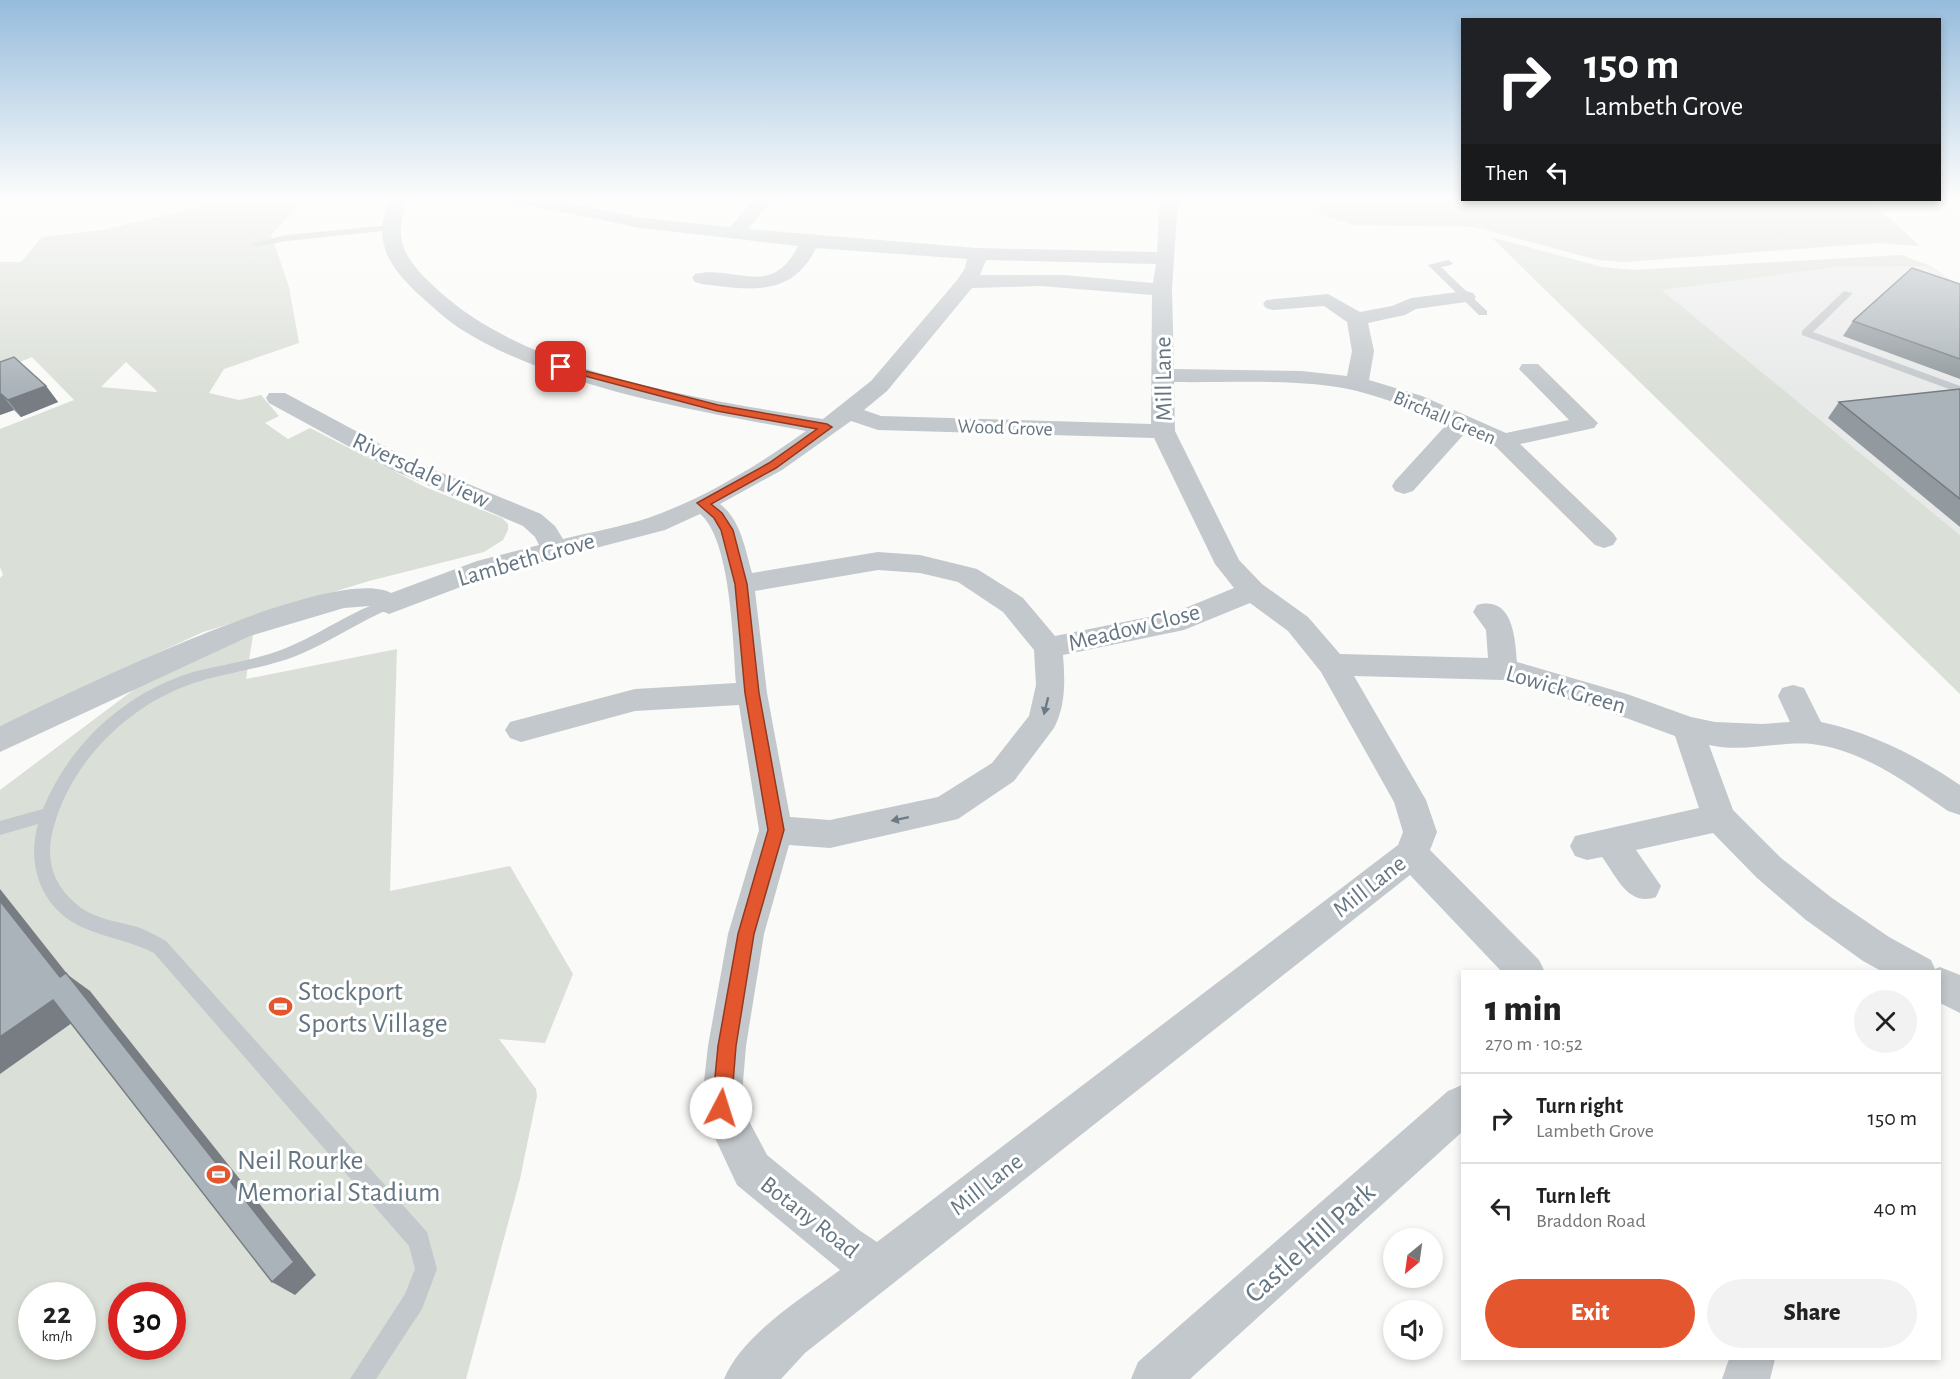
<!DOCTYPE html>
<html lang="en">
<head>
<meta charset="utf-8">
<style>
  :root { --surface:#fff; --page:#f2f2f2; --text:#222; --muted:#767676; --line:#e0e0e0; --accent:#e4572e }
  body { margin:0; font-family:"Alegreya Sans",sans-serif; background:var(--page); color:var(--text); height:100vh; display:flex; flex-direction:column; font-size:22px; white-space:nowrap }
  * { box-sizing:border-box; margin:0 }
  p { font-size:20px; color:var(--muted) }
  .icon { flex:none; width:33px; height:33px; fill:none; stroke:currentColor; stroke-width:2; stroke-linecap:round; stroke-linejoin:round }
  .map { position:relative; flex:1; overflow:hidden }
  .sheet { position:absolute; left:1461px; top:970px; width:480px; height:390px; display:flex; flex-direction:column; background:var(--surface); border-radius:0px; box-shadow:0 3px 9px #0003 }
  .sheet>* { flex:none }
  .guide { position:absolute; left:1461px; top:18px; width:480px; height:183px; border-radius:0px; box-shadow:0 3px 9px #0003; background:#202124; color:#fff; overflow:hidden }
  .needle { width:39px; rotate:209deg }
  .tools { position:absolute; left:1383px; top:1228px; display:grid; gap:12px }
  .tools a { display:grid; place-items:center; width:60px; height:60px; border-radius:50%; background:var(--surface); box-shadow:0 3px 9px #0003; font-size:30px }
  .speed { position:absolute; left:18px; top:1282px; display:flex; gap:12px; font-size:30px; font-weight:700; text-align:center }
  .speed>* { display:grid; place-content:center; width:78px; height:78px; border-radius:50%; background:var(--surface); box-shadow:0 3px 9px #0003; line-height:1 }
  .speed small { font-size:15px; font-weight:400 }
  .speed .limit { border:9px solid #d22; background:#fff; color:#111 }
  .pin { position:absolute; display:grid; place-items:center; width:51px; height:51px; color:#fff; margin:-26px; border-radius:12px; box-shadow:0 3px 9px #0006 }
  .me { position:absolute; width:66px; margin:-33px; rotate:5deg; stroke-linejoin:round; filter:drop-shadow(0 0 4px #0008) }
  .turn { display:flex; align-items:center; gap:21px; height:126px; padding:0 24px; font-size:27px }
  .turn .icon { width:78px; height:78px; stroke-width:2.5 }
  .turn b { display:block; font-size:42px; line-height:51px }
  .then { display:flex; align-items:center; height:57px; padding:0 24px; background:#0003; gap:12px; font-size:22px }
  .round { display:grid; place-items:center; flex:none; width:63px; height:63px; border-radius:32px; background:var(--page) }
  .head { display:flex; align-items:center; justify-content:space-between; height:102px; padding:0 24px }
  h1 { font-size:36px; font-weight:800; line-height:45px }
  .action { display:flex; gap:12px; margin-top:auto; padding:12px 24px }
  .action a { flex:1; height:69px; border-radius:36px; background:var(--accent); color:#fff; font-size:24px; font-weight:800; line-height:69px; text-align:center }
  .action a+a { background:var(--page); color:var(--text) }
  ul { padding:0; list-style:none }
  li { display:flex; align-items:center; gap:18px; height:90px; padding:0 24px; border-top:2px solid var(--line) }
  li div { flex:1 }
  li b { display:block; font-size:22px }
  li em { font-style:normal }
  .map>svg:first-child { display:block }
</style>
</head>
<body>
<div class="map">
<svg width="1960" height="1379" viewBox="0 0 1960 1379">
  <rect width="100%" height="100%" fill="#fafaf8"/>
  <path fill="#e8e9e9" d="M1931 266 1960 286V535L1661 289 1836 267Z"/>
  <g fill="#dadfd7" fill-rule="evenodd">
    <path d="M1316 197 1869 200 1920 246 1878 243 1625 262 1598 260 1474 227 1355 225 1320 215Z"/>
    <path d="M235 198 299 205 271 235 289 287 299 343 224 369 209 393 239 400 261 395 279 416 265 423 288 439 310 428 425 487 502 518 508 524V530L503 540 484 552 369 581 203 632 0 726V578L3 575 0 567V429L74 400 32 357 0 370V262H21L42 237 103 230ZM126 362 157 391 156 392 101 387Z"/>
    <path d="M1491 237 1602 267 1634 270 1901 255 1931 266 1836 267 1662 290 1960 535V694Z"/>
    <path d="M254 629 246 679 397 649 390 891 510 866 573 974 545 1043 499 1039 536 1089 537 1096 520 1179 466 1379H0V790L152 676ZM32 1296H82V1347H32ZM122 1296H172V1347H122Z"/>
  </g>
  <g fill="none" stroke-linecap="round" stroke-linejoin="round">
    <g fill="#c3c8cc" fill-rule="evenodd">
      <path d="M390 225 393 226V230L286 241 256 247 251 244 286 235Z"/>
      <path d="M1448 260 1453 263 1451 265 1441 267 1487 311V315H1479L1428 265Z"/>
      <path d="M1844 291 1853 293 1813 332 1960 386V393L1802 335V331Z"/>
      <path d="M389 599 394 601 396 604 394 607C360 621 330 642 296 656 263 669 226 672 191 684 128 706 72 761 54 826 45 856 51 882 75 903 93 919 116 921 138 927 148 931 157 936 166 941L427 1232 437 1269 422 1309 376 1379H350L405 1294 415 1269 409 1246 154 953C131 941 107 938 84 928 42 910 26 866 38 824L0 835V821L43 809C70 743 125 693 193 672 224 664 257 660 286 648 321 634 352 610 389 599Z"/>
    </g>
    <g fill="#c3c8cc" fill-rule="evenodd">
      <path d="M391 197H409C390 241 406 261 439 291 531 375 702 399 823 419L871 381 958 279 965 268 967 259 816 248C792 298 748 290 702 284L695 282 692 278 695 274C735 264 771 300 798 246L641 228 512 202 503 197H539L641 218 730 227 756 197H775L748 229 977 248 1157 252 1160 197H1178L1172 290 1174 369 1302 371 1347 376 1352 351 1347 322 1324 306 1273 310 1266 308 1263 304 1266 300 1328 294 1360 312 1392 306 1411 298 1466 291 1473 293 1476 297 1473 301 1416 309 1405 315 1368 323 1374 351 1369 380 1422 396 1506 433 1569 420 1519 369 1522 364H1538L1598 423 1594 428 1520 444 1613 533 1617 539 1613 545 1604 548 1595 545 1495 446 1465 433 1413 491 1404 494 1395 491 1392 486 1395 481 1447 424C1418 411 1388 399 1357 391 1303 378 1230 383 1174 382L1175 431 1239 560 1262 584 1308 617 1340 654 1488 658 1486 630 1473 612 1477 605C1513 595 1515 638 1517 662L1627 694 1691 717 1715 722 1762 724 1790 722 1778 696 1782 688 1793 685 1804 688 1821 722C1872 733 1917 756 1960 785V815L1948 811C1907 783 1863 750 1812 744 1780 741 1744 753 1709 745L1733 810 1781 858 1832 898 1889 937 1931 960 1935 969 1940 967 1960 975V1013L1940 1003V972H1883L1863 961 1806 920 1757 878 1713 833 1636 850 1661 886 1656 897C1628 907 1617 877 1602 857L1587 860 1575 856 1570 846 1575 836 1699 808 1675 736 1607 711 1503 680 1354 676 1426 800 1437 832 1430 850 1539 960 1545 972H1502L1410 875 805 1353 781 1379H724C743 1334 802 1298 840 1270L737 1185 701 1108 708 1046 728 934 759 830 739 705 635 711 521 742 510 738 505 730 510 722 635 689 736 683C733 643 731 539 700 514L665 530 495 574 389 614 370 606 344 608 250 636 0 752V726C65 695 332 562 391 593L477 561 539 545 535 537 523 526 390 469 269 403 266 398 269 393H285L408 459 541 514 555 526 563 539C591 532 621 527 648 518 705 498 758 465 806 431 700 412 550 387 459 328 444 318 431 305 417 293 386 263 372 239 391 197ZM986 260 1156 264 1153 283 1064 275H980ZM1040 286 1152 295 1151 424 881 416 864 410 887 391 972 288ZM851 421 878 430 1154 438 1215 564 1234 588 1178 611 1055 636 1023 598 977 569 920 555 878 552 752 573C745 549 741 520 720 504L782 470ZM878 570 920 573 958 582 1003 612 1034 650 1036 685 1029 716 992 763 938 797 830 820 790 817 767 693 755 591ZM1250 603 1288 631 1321 672 1394 802 1403 832 1398 845 877 1242 859 1230 767 1155 741 1106 746 1046 764 934 789 845 830 848 958 819 1014 781 1054 728C1066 705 1065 680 1063 655L1184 630Z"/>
      <path d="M1462 1085V1132L1190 1379H1131L1138 1362 1448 1091Z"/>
      <path d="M1729 1359H1775L1770 1379H1722Z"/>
    </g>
  </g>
  <g fill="#929a9f">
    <path d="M1960 284V379L1843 336 1853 321Z"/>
    <path d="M0 362 46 386 58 402 21 417 14 410 0 415Z"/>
    <path d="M1960 389V527L1828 418 1839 402Z"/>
  </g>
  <g fill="#777d82">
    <path d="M46 386 58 402 21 417 8 400Z"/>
    <path d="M0 394H1L14 410 0 415Z"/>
    <path d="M0 889 68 975 90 991 316 1275 295 1295 272 1282 60 977 0 901Z"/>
    <path d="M53 1000 79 1018 0 1074V1037Z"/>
  </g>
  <g fill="#aab3b9" stroke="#777d82" stroke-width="1.5">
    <path d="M1912 268 1960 284V359L1853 321Z"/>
    <path d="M14 357 46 386 8 400 1 394H0V362Z"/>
    <path d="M1960 389V499L1839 402Z"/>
    <path d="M0 901 60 977 66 973 294 1262 272 1282 53 1000 0 1037Z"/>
  </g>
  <defs><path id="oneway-solid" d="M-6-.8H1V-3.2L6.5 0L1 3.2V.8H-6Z" transform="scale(1.5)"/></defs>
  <g fill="#6a7a87">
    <use href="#oneway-solid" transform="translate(1046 706) rotate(104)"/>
    <use href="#oneway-solid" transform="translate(900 819) rotate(168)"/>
  </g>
  <linearGradient id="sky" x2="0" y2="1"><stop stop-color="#96bcdc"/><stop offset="0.51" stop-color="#fdfdfc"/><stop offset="1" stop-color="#fdfdfc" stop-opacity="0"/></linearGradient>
  <rect width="1960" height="390" fill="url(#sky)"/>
  <path fill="#e4572e" stroke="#94391e" stroke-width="1.5" d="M558 364 718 405 827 424 832 427 776 468 711 504 722 513 733 530 747 584 759 693 784 830 754 934 736 1046 731 1108 728 1114 721 1117 715 1114 712 1108 718 1046 738 934 768 830 745 693 735 584 721 530 714 518 697 503 769 463 817 429 717 411 558 369Z"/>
  <defs>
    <symbol id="stadium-bare" viewBox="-9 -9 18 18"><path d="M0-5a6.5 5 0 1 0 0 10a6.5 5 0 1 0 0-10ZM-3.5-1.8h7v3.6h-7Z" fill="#e4572e" stroke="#fff" stroke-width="2.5" paint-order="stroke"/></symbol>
  </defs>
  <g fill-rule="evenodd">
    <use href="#stadium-bare" x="264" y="990" width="33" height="33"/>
    <use href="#stadium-bare" x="202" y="1158" width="33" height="33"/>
  </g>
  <g text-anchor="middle" stroke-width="6" stroke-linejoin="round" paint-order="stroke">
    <g font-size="20" fill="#657683" stroke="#fff">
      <text transform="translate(1445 417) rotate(23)" y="7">Birchall Green</text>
      <text transform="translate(1005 427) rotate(2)" y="7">Wood Grove</text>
    </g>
    <g font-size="24" fill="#657683" stroke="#fff">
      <text transform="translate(1163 379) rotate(-91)" y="8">Mill Lane</text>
      <text transform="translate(421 470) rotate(25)" y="8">Riversdale View</text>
      <text transform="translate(526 559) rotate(-16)" y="8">Lambeth Grove</text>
      <text transform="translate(1134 627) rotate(-14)" y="8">Meadow Close</text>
      <text transform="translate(1566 689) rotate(16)" y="8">Lowick Green</text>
      <text transform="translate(1369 886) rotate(-38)" y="8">Mill Lane</text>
      <text transform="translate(986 1184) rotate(-38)" y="8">Mill Lane</text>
      <text transform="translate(810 1217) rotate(38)" y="8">Botany Road</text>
    </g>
    <g font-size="28" fill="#657683" stroke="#fff" text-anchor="start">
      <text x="298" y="1000">Stockport<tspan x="298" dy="32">Sports Village</tspan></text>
      <text x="237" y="1169">Neil Rourke<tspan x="237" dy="32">Memorial Stadium</tspan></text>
    </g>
    <g font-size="28" fill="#657683" stroke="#fff">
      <text transform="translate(1309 1242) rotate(-42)" y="10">Castle Hill Park</text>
    </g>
  </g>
</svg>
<div class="tools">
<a><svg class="needle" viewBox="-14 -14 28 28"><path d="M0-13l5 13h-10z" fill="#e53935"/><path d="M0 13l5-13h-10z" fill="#767676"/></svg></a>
<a><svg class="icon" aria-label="sound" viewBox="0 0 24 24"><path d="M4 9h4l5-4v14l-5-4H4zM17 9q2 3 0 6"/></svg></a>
</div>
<div class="speed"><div>22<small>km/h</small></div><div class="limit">30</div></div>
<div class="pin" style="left:561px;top:367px;background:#d93025"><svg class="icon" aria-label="arrive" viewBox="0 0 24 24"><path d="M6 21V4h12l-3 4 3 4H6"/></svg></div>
<svg class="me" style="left:721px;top:1108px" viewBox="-20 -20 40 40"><circle r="19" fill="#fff"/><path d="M0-13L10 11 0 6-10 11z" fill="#e4572e"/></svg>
<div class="guide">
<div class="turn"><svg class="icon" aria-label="right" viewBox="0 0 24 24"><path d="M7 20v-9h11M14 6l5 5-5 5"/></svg><div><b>150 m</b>Lambeth Grove</div></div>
<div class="then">Then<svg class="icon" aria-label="left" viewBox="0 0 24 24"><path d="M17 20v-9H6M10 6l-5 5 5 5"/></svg></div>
</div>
<section class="sheet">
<div class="head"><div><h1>1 min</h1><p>270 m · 10:52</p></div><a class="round"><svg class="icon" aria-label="close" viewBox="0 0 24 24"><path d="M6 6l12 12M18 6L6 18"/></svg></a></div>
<ul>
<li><svg class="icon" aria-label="right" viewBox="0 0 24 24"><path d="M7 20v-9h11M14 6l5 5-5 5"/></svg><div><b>Turn right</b><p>Lambeth Grove</p></div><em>150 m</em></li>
<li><svg class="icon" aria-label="left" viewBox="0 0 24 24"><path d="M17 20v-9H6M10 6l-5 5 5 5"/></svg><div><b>Turn left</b><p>Braddon Road</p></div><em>40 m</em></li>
</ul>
<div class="action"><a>Exit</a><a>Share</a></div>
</section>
</div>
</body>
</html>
